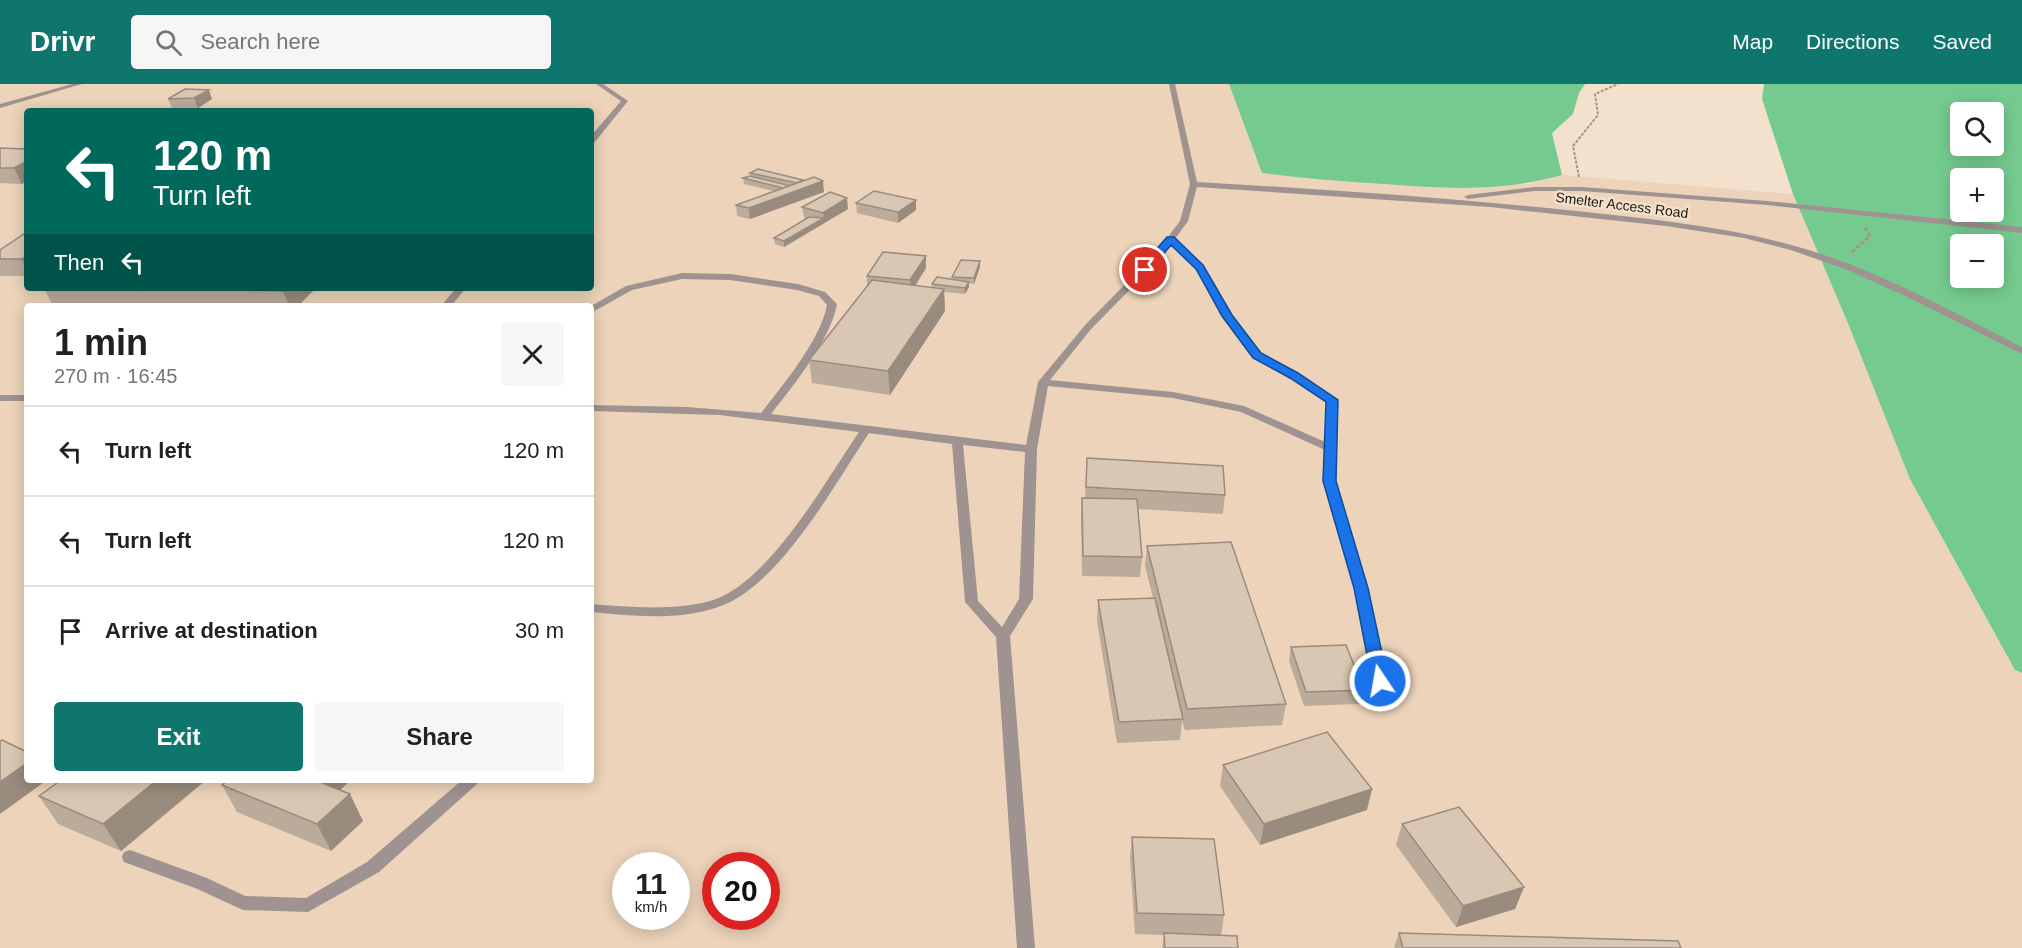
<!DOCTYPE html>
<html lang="en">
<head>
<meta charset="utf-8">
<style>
  :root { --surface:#fff; --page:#f6f6f6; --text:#202124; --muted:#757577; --line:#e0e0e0; --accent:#0f766e }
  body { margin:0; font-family:Arial,sans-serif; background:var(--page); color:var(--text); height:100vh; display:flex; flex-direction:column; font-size:22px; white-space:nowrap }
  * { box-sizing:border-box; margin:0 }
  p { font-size:20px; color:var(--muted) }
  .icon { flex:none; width:33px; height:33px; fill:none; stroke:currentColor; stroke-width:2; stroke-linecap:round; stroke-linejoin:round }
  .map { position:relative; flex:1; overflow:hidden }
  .drawer { position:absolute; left:24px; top:219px; width:570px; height:480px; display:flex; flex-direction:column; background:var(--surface); border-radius:6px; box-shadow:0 3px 15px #0003 }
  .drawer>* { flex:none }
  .top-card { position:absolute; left:24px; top:24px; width:570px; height:183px; border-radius:6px; box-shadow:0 3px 15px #0003; background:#00695c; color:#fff; overflow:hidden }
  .buttons { position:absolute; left:1950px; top:18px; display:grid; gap:12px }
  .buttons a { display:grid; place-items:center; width:54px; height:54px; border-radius:6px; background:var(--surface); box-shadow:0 3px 15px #0003; font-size:30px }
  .speed { position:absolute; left:612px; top:768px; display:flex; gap:12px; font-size:30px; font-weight:700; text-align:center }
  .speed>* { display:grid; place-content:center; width:78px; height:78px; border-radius:50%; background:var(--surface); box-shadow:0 3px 15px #0003; line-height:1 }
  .speed small { font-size:15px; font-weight:400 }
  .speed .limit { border:9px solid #d22; background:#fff; color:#111 }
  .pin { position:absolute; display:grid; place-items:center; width:51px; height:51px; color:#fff; margin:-26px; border:3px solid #fff; border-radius:50%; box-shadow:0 2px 6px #0007 }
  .me { position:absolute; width:66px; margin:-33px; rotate:348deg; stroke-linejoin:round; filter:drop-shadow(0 0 4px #0008) }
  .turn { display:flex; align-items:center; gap:21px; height:126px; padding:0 30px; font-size:27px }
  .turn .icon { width:78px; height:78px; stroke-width:2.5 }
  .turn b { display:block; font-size:42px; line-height:51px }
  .then { display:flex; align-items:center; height:57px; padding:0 30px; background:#0003; gap:12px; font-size:22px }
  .round { display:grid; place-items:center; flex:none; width:63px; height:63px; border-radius:6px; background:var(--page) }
  .head { display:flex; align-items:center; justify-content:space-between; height:102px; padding:0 30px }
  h1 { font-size:36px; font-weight:600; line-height:45px }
  .action { display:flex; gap:12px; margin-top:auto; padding:12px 30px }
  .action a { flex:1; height:69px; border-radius:6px; background:var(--accent); color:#fff; font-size:24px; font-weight:600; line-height:69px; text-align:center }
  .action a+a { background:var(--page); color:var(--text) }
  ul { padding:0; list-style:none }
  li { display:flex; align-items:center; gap:18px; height:90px; padding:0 30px; border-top:2px solid var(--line) }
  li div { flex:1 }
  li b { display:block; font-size:22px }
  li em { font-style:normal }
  header { display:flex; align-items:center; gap:36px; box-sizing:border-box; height:84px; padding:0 30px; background:var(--accent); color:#fff }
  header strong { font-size:28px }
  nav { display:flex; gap:33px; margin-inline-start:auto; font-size:21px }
  .search { width:420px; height:54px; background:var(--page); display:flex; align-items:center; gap:15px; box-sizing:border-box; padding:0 21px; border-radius:6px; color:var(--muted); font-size:22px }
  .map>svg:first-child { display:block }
</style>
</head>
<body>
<header>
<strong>Drivr</strong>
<div class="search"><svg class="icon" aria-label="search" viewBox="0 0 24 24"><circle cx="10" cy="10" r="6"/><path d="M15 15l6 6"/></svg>Search here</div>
<nav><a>Map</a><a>Directions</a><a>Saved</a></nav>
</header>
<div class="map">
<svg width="2022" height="864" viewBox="0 0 2022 864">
  <rect width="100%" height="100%" fill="#f4e1cd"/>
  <path fill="#ecd3b9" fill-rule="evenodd" d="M0 0H1229L1262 89 1530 100 1562 91 1793 110 1847 237 1910 395 2015 586 2022 589V864H0ZM27 27H591V204H27ZM27 222H591V696H27ZM626 782H676V832H626ZM716 782H766V832H716Z"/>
  <g fill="#75cb8f" fill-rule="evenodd">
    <path d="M1229 0H1585L1579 9 1573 30 1552 49 1562 91C1502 108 1447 105 1385 100 1344 98 1303 94 1262 89Z"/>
    <path d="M1764 0H2022V589L2015 586 1910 395 1847 237 1793 110 1762 15ZM1960 28H1994V62H1960ZM1960 94H1994V128H1960ZM1960 160H1994V194H1960Z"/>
  </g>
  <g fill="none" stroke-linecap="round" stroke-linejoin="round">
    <g stroke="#a49686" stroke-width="2" stroke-dasharray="3 1.5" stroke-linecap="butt">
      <path d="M1579 93 1573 62 1598 31 1595 10 1618 0"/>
      <path d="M1865 143 1866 145"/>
    </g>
    <path stroke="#a49686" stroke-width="3" stroke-dasharray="4 2" stroke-linecap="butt" d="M1852 168 1870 152 1865 144"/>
    <g fill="#9f9391" fill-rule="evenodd">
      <path d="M72 0H82L0 24V20Z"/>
      <path d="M596 0H603L628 17 594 59H591V52L621 17Z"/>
      <path d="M1169 0H1175L1197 98C1324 105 1450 114 1576 127 1650 135 1724 142 1795 162 1875 184 1948 226 2022 263V270L1907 213 1850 187 1791 166 1744 154 1666 142 1490 123 1197 103 1188 137 1175 155 1203 181 1231 231 1261 270 1298 289 1337 316 1335 397 1367 504 1387 597 1385 601H1375L1373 597 1355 504 1323 397 1325 366 1241 328 1173 314 1048 302 1037 365 1033 515 1010 552 1035 864H1017L996 553 965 518 952 360 869 349C834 401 779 503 718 523 679 537 632 532 591 528V520C629 523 672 527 710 517 768 501 826 396 859 348L719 331 591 327V321L687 323 761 329C783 301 821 255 827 221L819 212 797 206 730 196 682 195 632 206 591 229V222L626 202 682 189 730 190 798 200 825 208 837 220C831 255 793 302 771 330L1026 361 1038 298 1086 240 1156 169 1180 137 1190 100ZM1171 161 1196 184 1222 232 1253 274 1290 293 1327 317 1325 358 1244 322 1173 308 1050 296 1092 244 1162 173ZM963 361 1025 368 1019 515 1002 543 978 517Z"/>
      <path d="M1534 103H1582L1767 117 2022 143V149L1767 121 1582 107H1534L1468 115 1464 113 1468 111Z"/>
      <path d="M456 204H466L451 222H441Z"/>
      <rect x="0" y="311" width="27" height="6"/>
      <path d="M462 696H480L477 700 379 788 308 828 243 826 195 804 124 778 122 773 124 768 130 766 207 794 245 812 306 814 367 778Z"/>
    </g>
  </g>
  <g fill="#bbab9a">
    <path d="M185 5 212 15 198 24H172L168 15Z"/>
    <path d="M0 64 27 65 22 100 0 99Z"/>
    <path d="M750 89 803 97 824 108 750 135 737 132 736 121 774 107 744 100 743 94 751 92Z"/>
    <path d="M856 119 916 126 898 139 857 129Z"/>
    <path d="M802 123 848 125 784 163 775 160 774 154 806 135 804 134Z"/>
    <path d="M27 148V192H0V166Z"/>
    <path d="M980 177V183L974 200 969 199V203L965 210 944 208 945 227 890 311 812 299 809 276 867 202V192L926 184 915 202 932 204V200L952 195V193Z"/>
    <path d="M44 204H316L298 222H53Z"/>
    <path d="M1087 374 1225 411 1223 430 1138 425 1142 473 1140 493 1082 492 1081 433 1082 414H1085Z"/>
    <path d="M1147 462 1286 620 1282 641 1185 646 1182 637 1180 656 1117 659 1097 537 1098 516 1153 514 1145 482Z"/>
    <path d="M1291 563 1364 606 1360 620 1304 622 1289 577Z"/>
    <path d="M1223 681 1367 726 1260 761 1220 702Z"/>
    <path d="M206 696 121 767 58 740 39 712Z"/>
    <path d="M222 701 340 706 363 737 331 767 237 728Z"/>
    <path d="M1402 740 1524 803 1515 825 1456 843 1396 761Z"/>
    <path d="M1132 753 1224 831 1221 852 1238 864H1162L1164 851 1135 850 1130 774Z"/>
    <path d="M1399 849 1681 864H1394Z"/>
  </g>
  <g fill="#998b7d">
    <path d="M209 6 212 15 198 24 194 14Z"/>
    <path d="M27 77V97L22 100 14 84Z"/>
    <path d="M823 97 824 108 750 135 749 124Z"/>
    <path d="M847 114 848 125 784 163V157L824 134 823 129Z"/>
    <path d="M916 116V126L898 139V128Z"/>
    <path d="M27 172V186L22 175Z"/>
    <path d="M926 172V184L911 208 910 196Z"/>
    <path d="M980 177V183L974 200V194Z"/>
    <path d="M969 198V203L965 210V204Z"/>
    <path d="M286 204H316L298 222H289L283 207Z"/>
    <path d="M944 205 945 227 890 311 888 287Z"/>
    <path d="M27 679V696H47L0 730V698Z"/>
    <path d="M157 696H206L121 767 103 740Z"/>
    <path d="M311 696H351L324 721Z"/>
    <path d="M1372 705 1367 726 1260 761 1264 740Z"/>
    <path d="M350 710 363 737 331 767 317 740Z"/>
    <path d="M1524 803 1515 825 1456 843 1463 822Z"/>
  </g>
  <g fill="#dac7b3" stroke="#998b7d" stroke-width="1.5">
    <path d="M185 5 209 6 194 14 168 15Z"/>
    <path d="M0 64 27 65V77L14 84H0Z"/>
    <path d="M758 85 803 96 797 99 750 89Z"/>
    <path d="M750 92 791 102 783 104 743 94Z"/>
    <path d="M814 93 823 97 749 124 736 121Z"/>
    <path d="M874 107 916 116 898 128 856 119Z"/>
    <path d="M830 108 847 114 823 129 802 123Z"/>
    <path d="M809 133 824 134 784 157 774 154Z"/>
    <path d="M27 148V172L22 175H0V166Z"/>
    <path d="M883 168 926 172 910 196 867 192Z"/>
    <path d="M961 176 980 177 974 194 952 193Z"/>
    <path d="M937 193 969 198 965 204 932 200Z"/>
    <path d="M872 196 944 205 888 287 809 276Z"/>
    <path d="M72 204H286L283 207Z"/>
    <path d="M1087 374 1223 382 1225 411 1086 403Z"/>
    <path d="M1082 414 1137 415 1142 473 1083 472Z"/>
    <path d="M1231 458 1286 620 1187 625 1147 462Z"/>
    <path d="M1155 514 1183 635 1119 638 1098 516Z"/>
    <path d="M1346 561 1364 606 1306 608 1291 563Z"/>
    <path d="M1327 648 1372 705 1264 740 1223 681Z"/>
    <path d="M2 656 27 668V679L0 698V657Z"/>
    <path d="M61 696H157L103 740 39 712Z"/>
    <path d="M228 696H315L350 710 317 740 222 701Z"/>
    <path d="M1459 723 1524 803 1463 822 1402 740Z"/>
    <path d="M1132 753 1214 755 1224 831 1137 829Z"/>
    <path d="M1164 849 1237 852 1238 864H1165Z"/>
    <path d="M1399 849 1678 857 1681 864H1403Z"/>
  </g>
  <path fill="#1a73e8" stroke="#114b97" stroke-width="1.5" d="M1167 153H1174L1203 181 1232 231 1261 269 1298 289 1338 316 1336 397 1368 504 1388 597 1386 601H1374L1372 597 1354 504 1323 397 1326 318 1290 294 1253 274 1222 232 1196 185 1171 161 1148 188H1141V183Z"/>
  <g text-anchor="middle" stroke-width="5" stroke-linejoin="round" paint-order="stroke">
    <g font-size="14" fill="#1d160f" stroke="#f4e1cd">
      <text transform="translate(1622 121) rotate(7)" y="5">Smelter Access Road</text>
    </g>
  </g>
</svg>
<div class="buttons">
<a><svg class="icon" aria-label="search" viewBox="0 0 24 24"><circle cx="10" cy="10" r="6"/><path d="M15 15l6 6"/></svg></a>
<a>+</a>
<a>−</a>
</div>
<div class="speed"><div>11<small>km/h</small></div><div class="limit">20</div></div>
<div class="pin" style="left:1145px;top:186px;background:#d93025"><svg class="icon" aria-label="arrive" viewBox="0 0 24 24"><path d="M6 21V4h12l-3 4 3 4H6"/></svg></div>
<svg class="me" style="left:1380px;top:597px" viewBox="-20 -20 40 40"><circle r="17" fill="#1a73e8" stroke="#fff" stroke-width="3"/><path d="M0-11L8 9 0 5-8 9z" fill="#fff"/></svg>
<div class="top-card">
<div class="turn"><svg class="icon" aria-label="left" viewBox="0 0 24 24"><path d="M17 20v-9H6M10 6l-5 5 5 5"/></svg><div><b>120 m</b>Turn left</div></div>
<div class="then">Then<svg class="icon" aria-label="left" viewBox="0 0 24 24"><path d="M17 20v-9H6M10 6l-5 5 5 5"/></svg></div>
</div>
<section class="drawer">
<div class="head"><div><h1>1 min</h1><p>270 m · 16:45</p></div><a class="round"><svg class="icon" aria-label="close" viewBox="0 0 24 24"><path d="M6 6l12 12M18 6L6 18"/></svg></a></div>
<ul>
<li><svg class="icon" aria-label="left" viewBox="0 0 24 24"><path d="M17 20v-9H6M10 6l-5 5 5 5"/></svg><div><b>Turn left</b></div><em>120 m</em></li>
<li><svg class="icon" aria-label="left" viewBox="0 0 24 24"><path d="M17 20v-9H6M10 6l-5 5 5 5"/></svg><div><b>Turn left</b></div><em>120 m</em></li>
<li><svg class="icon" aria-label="arrive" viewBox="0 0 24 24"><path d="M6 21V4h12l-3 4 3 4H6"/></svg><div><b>Arrive at destination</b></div><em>30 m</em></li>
</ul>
<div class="action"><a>Exit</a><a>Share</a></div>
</section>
</div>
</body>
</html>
